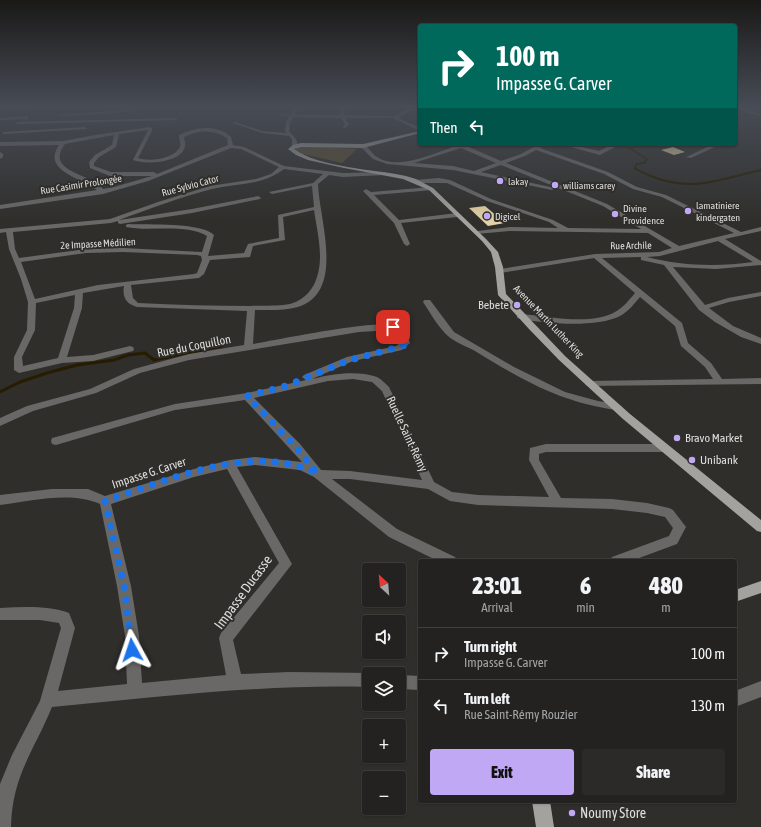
<!DOCTYPE html>
<html lang="en">
<head>
<meta charset="utf-8">
<style>
  :root { --surface:#232220; --page:#2b2a29; --text:#f1f3f6; --muted:#a3a4a5; --line:#403f3e; --accent:#c0a8f4 }
  body { margin:0; font-family:"Asap Condensed",sans-serif; background:var(--page); color:var(--text); height:100vh; display:flex; flex-direction:column; font-size:15px; white-space:nowrap }
  * { box-sizing:border-box; margin:0 }
  p { font-size:13px; color:var(--muted) }
  .icon { flex:none; width:22px; height:22px; fill:none; stroke:currentColor; stroke-width:2; stroke-linecap:round; stroke-linejoin:round }
  .map { position:relative; flex:1; overflow:hidden }
  .side { position:absolute; left:418px; top:559px; width:319px; height:244px; display:flex; flex-direction:column; background:var(--surface); border-radius:4px; box-shadow:0 1px 3px #0004,0 0 0 1px var(--line) }
  .side>* { flex:none }
  .hud { position:absolute; left:418px; top:24px; width:319px; height:122px; border-radius:4px; box-shadow:0 1px 3px #0004,0 0 0 1px var(--line); background:#00695c; color:#fff; overflow:hidden }
  .needle { width:26px; rotate:334deg }
  .controls { position:absolute; left:362px; top:563px; display:grid; gap:8px }
  .controls a { display:grid; place-items:center; width:44px; height:44px; border-radius:4px; background:var(--surface); box-shadow:0 1px 3px #0004,0 0 0 1px var(--line); font-size:20px }
  .pin { position:absolute; display:grid; place-items:center; width:34px; height:34px; color:#fff; margin:-17px; border-radius:8px; box-shadow:0 2px 6px #0006 }
  .me { position:absolute; width:44px; margin:-22px; rotate:355deg; stroke-linejoin:round; filter:drop-shadow(0 0 3px #0008) }
  .turn { display:flex; align-items:center; gap:14px; height:84px; padding:0 12px; font-size:18px }
  .turn .icon { width:52px; height:52px; stroke-width:2.5 }
  .turn b { display:block; font-size:28px; line-height:34px }
  .then { display:flex; align-items:center; height:38px; padding:0 12px; background:#0003; gap:8px; font-size:15px }
  .eta { display:flex; justify-content:space-evenly; align-items:center; height:68px; text-align:center }
  .eta b { font-size:24px; font-weight:800; line-height:28px }
  .cta { display:flex; gap:8px; margin-top:auto; padding:8px 12px }
  .cta a { flex:1; height:46px; border-radius:4px; background:var(--accent); color:#111; font-size:16px; font-weight:800; line-height:46px; text-align:center }
  .cta a+a { background:var(--page); color:var(--text) }
  ul { padding:0; list-style:none }
  li { display:flex; align-items:center; gap:12px; height:52px; padding:0 12px; border-top:1px solid var(--line) }
  li div { flex:1 }
  li b { display:block; font-size:15px }
  li em { font-style:normal }
  .map>svg:first-child { display:block }
</style>
</head>
<body>
<div class="map">
<svg width="761" height="827" viewBox="0 0 761 827">
  <rect width="100%" height="100%" fill="#2f2e2b"/>
  <path fill="#584b2c" d="M302 146 357 149 342 163 303 154 295 150 297 147Z"/>
  <g fill="none" stroke-linecap="round" stroke-linejoin="round">
    <path stroke="#271c00" stroke-width="1.5" d="M628 144V147L647 159 644 163 636 164 635 169"/>
    <path stroke="#271c00" stroke-width="2" d="M635 168C638 171 646 174 651 176 691 193 721 179 761 170"/>
    <path stroke="#271c00" stroke-width="3" d="M0 392 20 382 47 373 77 365 114 360 128 355 145 353 154 360 222 346"/>
  </g>
  <g fill="#e4d2a6">
    <path d="M673 147 685 152 674 155 661 150Z"/>
    <path d="M485 206 505 223 488 226 469 208Z"/>
  </g>
  <g fill="none" stroke-linecap="round" stroke-linejoin="round">
    <g fill="#696867" fill-rule="evenodd">
      <path d="M142 106H150L115 113 59 116 57 115 115 111Z"/>
      <path d="M295 106H299L295 115H340L341 106H345L344 115 394 116 408 109H420V111H411L398 118 420 128V131L393 118H345L349 124 345 128 343 127 345 124 341 118 293 117 290 123 289 131 296 139 298 146 295 148 292 146V139L289 136 262 133 233 123 235 122 262 131 287 133 285 131 286 123 289 116 272 115 291 114Z"/>
      <path d="M737 106C745 106 753 111 761 114V116L745 112Z"/>
      <path d="M28 116V119L26 120 24 119 0 120V118Z"/>
      <path d="M176 118 178 120 18 124 16 123 18 122Z"/>
      <path d="M85 127 87 129 4 134 2 133 4 132Z"/>
      <path d="M150 127 152 128V131L138 158C149 162 174 159 180 147 181 143 179 139 179 135 196 127 217 124 231 137L233 145 244 147 284 166 343 173 386 172V174L384 175 343 177 329 175 318 184C319 219 346 292 298 307 284 311 269 310 255 310L253 344C277 340 381 318 398 326 405 329 408 337 410 343L402 350 353 361 312 379C332 374 356 370 377 377 381 379 386 384 389 387L434 482 452 492 478 495 549 497 529 460 530 448 546 444H663L667 445 668 448 667 451 663 452H546L539 454V460L561 498 612 499 647 503 669 508 673 510 686 527 677 544 631 561H610L612 557 669 536 673 528 665 517 647 513 612 509 478 505 450 501 428 489 350 479H332L397 529 455 557 457 561H438L389 537 314 477 300 470 255 465 237 467 292 564 233 640 241 674 289 672 369 673 372 674H369V687C263 684 158 697 52 707 34 751 12 776 11 827H0V784L12 755 40 701 61 628 59 623 40 620H0V608C23 607 47 605 69 613L75 628 58 691 127 684 125 636 117 586 100 504C70 491 32 501 0 505V495L52 489H88L105 496 194 469 230 460 255 457 302 462 245 400 175 410 56 445 52 444 51 441 52 438 56 437 175 404 247 393 306 380 302 377 304 375 347 357 396 346 401 342 397 334 392 330 359 332 189 360 140 373 96 393 33 411 0 426V418L27 406 90 389 134 369 189 354 244 345 247 311 137 307C126 304 122 297 124 286L83 293 82 308 67 357 93 355 130 346 133 347 134 349 133 351 93 361 62 363 19 373 14 370V357L27 330 28 302 21 279 9 249 6 232 0 233V229L110 219 158 202 210 186 256 179 271 174 279 167 241 149 231 148 148 181 103 194 0 209V205L97 190C82 178 41 171 59 145L0 146V142L63 141 95 135ZM148 130 133 160C146 165 182 163 185 146 186 143 184 140 184 137 198 130 213 129 227 138L228 145 157 174 154 172H111L94 166V163L99 157 116 147 119 134ZM114 135 112 145 95 155 89 162 90 168 110 176H152L114 187 103 189C100 186 97 183 93 181 79 173 47 167 65 144ZM284 169 323 174 313 183 269 192 272 194 312 186 314 207 278 215 279 238 248 244 244 253 208 256 214 235C201 222 148 225 128 224L126 225V227C150 232 185 223 207 236L202 252 123 248 86 249 19 258 15 249 13 232 111 223 118 221V223L120 224 192 213 260 199 261 198 258 196 192 209 119 220C149 209 180 197 212 189 237 183 262 186 284 169ZM314 210C317 231 324 256 317 277 314 288 305 299 293 303 281 307 264 305 251 306 213 306 176 305 138 303L133 298 131 285 199 278 204 274 210 260 250 257 253 246 285 240 283 217ZM123 252 197 255 201 256 202 260 197 273 194 274 98 285 35 299 21 262 86 253ZM75 295 74 308 58 358 23 366 22 357 35 330 36 303ZM353 379 372 382 382 391 422 480 350 471 321 470 300 444 254 398 328 381ZM227 469 279 563 221 633 219 638 226 675 142 683 139 636 131 586 111 504 194 477Z"/>
      <path d="M363 144C369 147 371 153 377 157 398 171 434 153 456 146L452 144 464 145 501 161 521 154 539 144H543L540 148 608 172 637 187 666 195 741 232 761 227V231L725 239 761 261V265L716 269 673 267 705 305 728 298 761 292V296L729 302 709 308 733 326 761 338V344L741 337 715 322 699 310 664 265 641 260V257L602 258 682 323 688 343 711 363 722 379 761 378V384L587 386 585 384 587 382 590 381 713 379 705 367 681 346 675 326 640 297C634 304 628 312 620 316 597 328 543 324 517 318V314H520C548 316 590 326 615 312 623 308 629 300 635 293L594 258 500 273 496 271 500 269 595 254 659 252 672 248 648 233 510 231 476 234 475 233 478 231 510 227 558 228 549 222 487 201 447 183H417L414 181 415 180 439 178 450 180 491 199 553 220 568 228 641 229 603 206 501 165 481 172 555 188 552 190 453 170 387 164 373 159 360 146ZM461 148 496 163 474 171 453 166 414 163ZM536 150 604 174 633 189 662 197 734 233 679 246 607 204 506 163 525 156ZM718 241 753 262C717 267 682 266 647 257L660 256Z"/>
      <path d="M560 144H569L599 151 611 145 609 144 619 145 600 155Z"/>
      <path d="M714 144H721L691 158 686 157Z"/>
      <path d="M0 152 3 154V157L0 159Z"/>
      <path d="M431 187 434 189 433 190 374 195 399 220 457 213 460 215 457 217 401 223 410 244 407 246 404 244 394 223 363 191 366 189 371 192Z"/>
      <path d="M424 300H430L454 332 514 367 565 392 598 401 617 404 622 407 617 410C562 403 522 380 475 351 466 346 456 343 448 336 438 327 431 314 423 302Z"/>
      <path d="M399 675 420 676V690L399 689Z"/>
      <path d="M761 681V697L735 707V691Z"/>
    </g>
    <g fill="#a3a29f" fill-rule="evenodd">
      <path d="M54 106 52 107 0 109V107Z"/>
      <path d="M420 131V133L363 148 301 147 294 149C320 168 374 169 406 176L416 179 433 188 486 239 498 252 503 267 506 294 565 356 630 414 761 520V532L757 531 623 419 559 360 529 329 498 295 495 267 491 252 482 241 429 190 403 179 344 168 308 160 296 155 288 149 293 145 301 143 363 144Z"/>
      <path d="M761 581V593L735 602V590Z"/>
      <path d="M532 801H550L554 827H536Z"/>
    </g>
  </g>
  <linearGradient id="sky" x2="0" y2="1"><stop stop-color="#1a1918"/><stop offset="0.48" stop-color="#474c55"/><stop offset="1" stop-color="#474c55" stop-opacity="0"/></linearGradient>
  <rect width="761" height="222" fill="url(#sky)"/>
  <g fill="none" stroke-linecap="round" stroke-linejoin="round">
    <path stroke="#1a73e8" stroke-width="7" stroke-dasharray="0 12.6" d="M132 650 124 586 105 501C170 480 252 441 318 474L296 447 247 396 286 386 350 360 403 346 406 343C403 336 401 329 393 327"/>
  </g>
  <g fill="#c0a8f4" stroke="#2f2e2b" stroke-width="1.5">
    <circle cx="500" cy="181" r="4"/>
    <circle cx="555" cy="185" r="4"/>
    <circle cx="688" cy="211" r="4"/>
    <circle cx="615" cy="214" r="4"/>
    <circle cx="487" cy="216" r="4"/>
    <circle cx="517" cy="305" r="4"/>
    <circle cx="677" cy="438" r="4"/>
    <circle cx="692" cy="460" r="4"/>
    <circle cx="572" cy="813" r="4"/>
  </g>
  <g text-anchor="middle" stroke-width="4" stroke-linejoin="round" paint-order="stroke">
    <g font-size="10" fill="#dfdedc" stroke="#2f2e2b" text-anchor="start">
      <text x="508" y="185">lakay</text>
      <text x="563" y="189">williams carey</text>
      <text x="696" y="209">lamatiniere<tspan x="696" dy="12">kindergaten</tspan></text>
      <text x="623" y="212">Divine<tspan x="623" dy="12">Providence</tspan></text>
      <text x="495" y="220">Digicel</text>
    </g>
    <g font-size="10" fill="#dfdedc" stroke="#2f2e2b">
      <text transform="translate(81 184) rotate(-9)" y="4">Rue Casimir Prolongée</text>
      <text transform="translate(190 185) rotate(-15)" y="4">Rue Sylvio Cator</text>
      <text transform="translate(98 243) rotate(-3)" y="4">2e Impasse Médilien</text>
      <text transform="translate(631 245) rotate(-1)" y="4">Rue Archile</text>
      <text transform="translate(549 321) rotate(46)" y="4">Avenue Martin Luther King</text>
    </g>
    <g font-size="12" fill="#dfdedc" stroke="#2f2e2b" text-anchor="start">
      <text x="509" y="309" text-anchor="end">Bebete</text>
      <text x="685" y="442">Bravo Market</text>
      <text x="700" y="464">Unibank</text>
    </g>
    <g font-size="12" fill="#dfdedc" stroke="#2f2e2b">
      <text transform="translate(194 346) rotate(-11)" y="4">Rue du Coquillon</text>
      <text transform="translate(407 434) rotate(65)" y="4">Ruelle Saint-Rémy</text>
      <text transform="translate(149 473) rotate(-18)" y="4">Impasse G. Carver</text>
    </g>
    <g font-size="14" fill="#dfdedc" stroke="#2f2e2b">
      <text transform="translate(243 592) rotate(-54)" y="5">Impasse Ducasse</text>
    </g>
    <g font-size="14" fill="#dfdedc" stroke="#2f2e2b" text-anchor="start">
      <text x="580" y="818">Noumy Store</text>
    </g>
  </g>
</svg>
<div class="controls">
<a><svg class="needle" viewBox="-14 -14 28 28"><path d="M0-13l5 13h-10z" fill="#e53935"/><path d="M0 13l5-13h-10z" fill="#a3a4a5"/></svg></a>
<a><svg class="icon" aria-label="sound" viewBox="0 0 24 24"><path d="M4 9h4l5-4v14l-5-4H4zM17 9q2 3 0 6"/></svg></a>
<a><svg class="icon" aria-label="layers" viewBox="0 0 24 24"><path d="M12 4l9 5-9 5-9-5zM3 14l9 5 9-5"/></svg></a>
<a>+</a>
<a>−</a>
</div>
<div class="pin" style="left:393px;top:327px;background:#d93025"><svg class="icon" aria-label="arrive" viewBox="0 0 24 24"><path d="M6 21V4h12l-3 4 3 4H6"/></svg></div>
<svg class="me" style="left:132px;top:650px" viewBox="-20 -20 40 40"><path d="M0-17L14 15 0 8-14 15z" fill="#1a73e8" stroke="#fff" stroke-width="4"/></svg>
<div class="hud">
<div class="turn"><svg class="icon" aria-label="right" viewBox="0 0 24 24"><path d="M7 20v-9h11M14 6l5 5-5 5"/></svg><div><b>100 m</b>Impasse G. Carver</div></div>
<div class="then">Then<svg class="icon" aria-label="left" viewBox="0 0 24 24"><path d="M17 20v-9H6M10 6l-5 5 5 5"/></svg></div>
</div>
<section class="side">
<div class="eta">
<div><b>23:01</b><p>Arrival</p></div>
<div><b>6</b><p>min</p></div>
<div><b>480</b><p>m</p></div>
</div>
<ul>
<li><svg class="icon" aria-label="right" viewBox="0 0 24 24"><path d="M7 20v-9h11M14 6l5 5-5 5"/></svg><div><b>Turn right</b><p>Impasse G. Carver</p></div><em>100 m</em></li>
<li><svg class="icon" aria-label="left" viewBox="0 0 24 24"><path d="M17 20v-9H6M10 6l-5 5 5 5"/></svg><div><b>Turn left</b><p>Rue Saint-Rémy Rouzier</p></div><em>130 m</em></li>
</ul>
<div class="cta"><a>Exit</a><a>Share</a></div>
</section>
</div>
</body>
</html>
